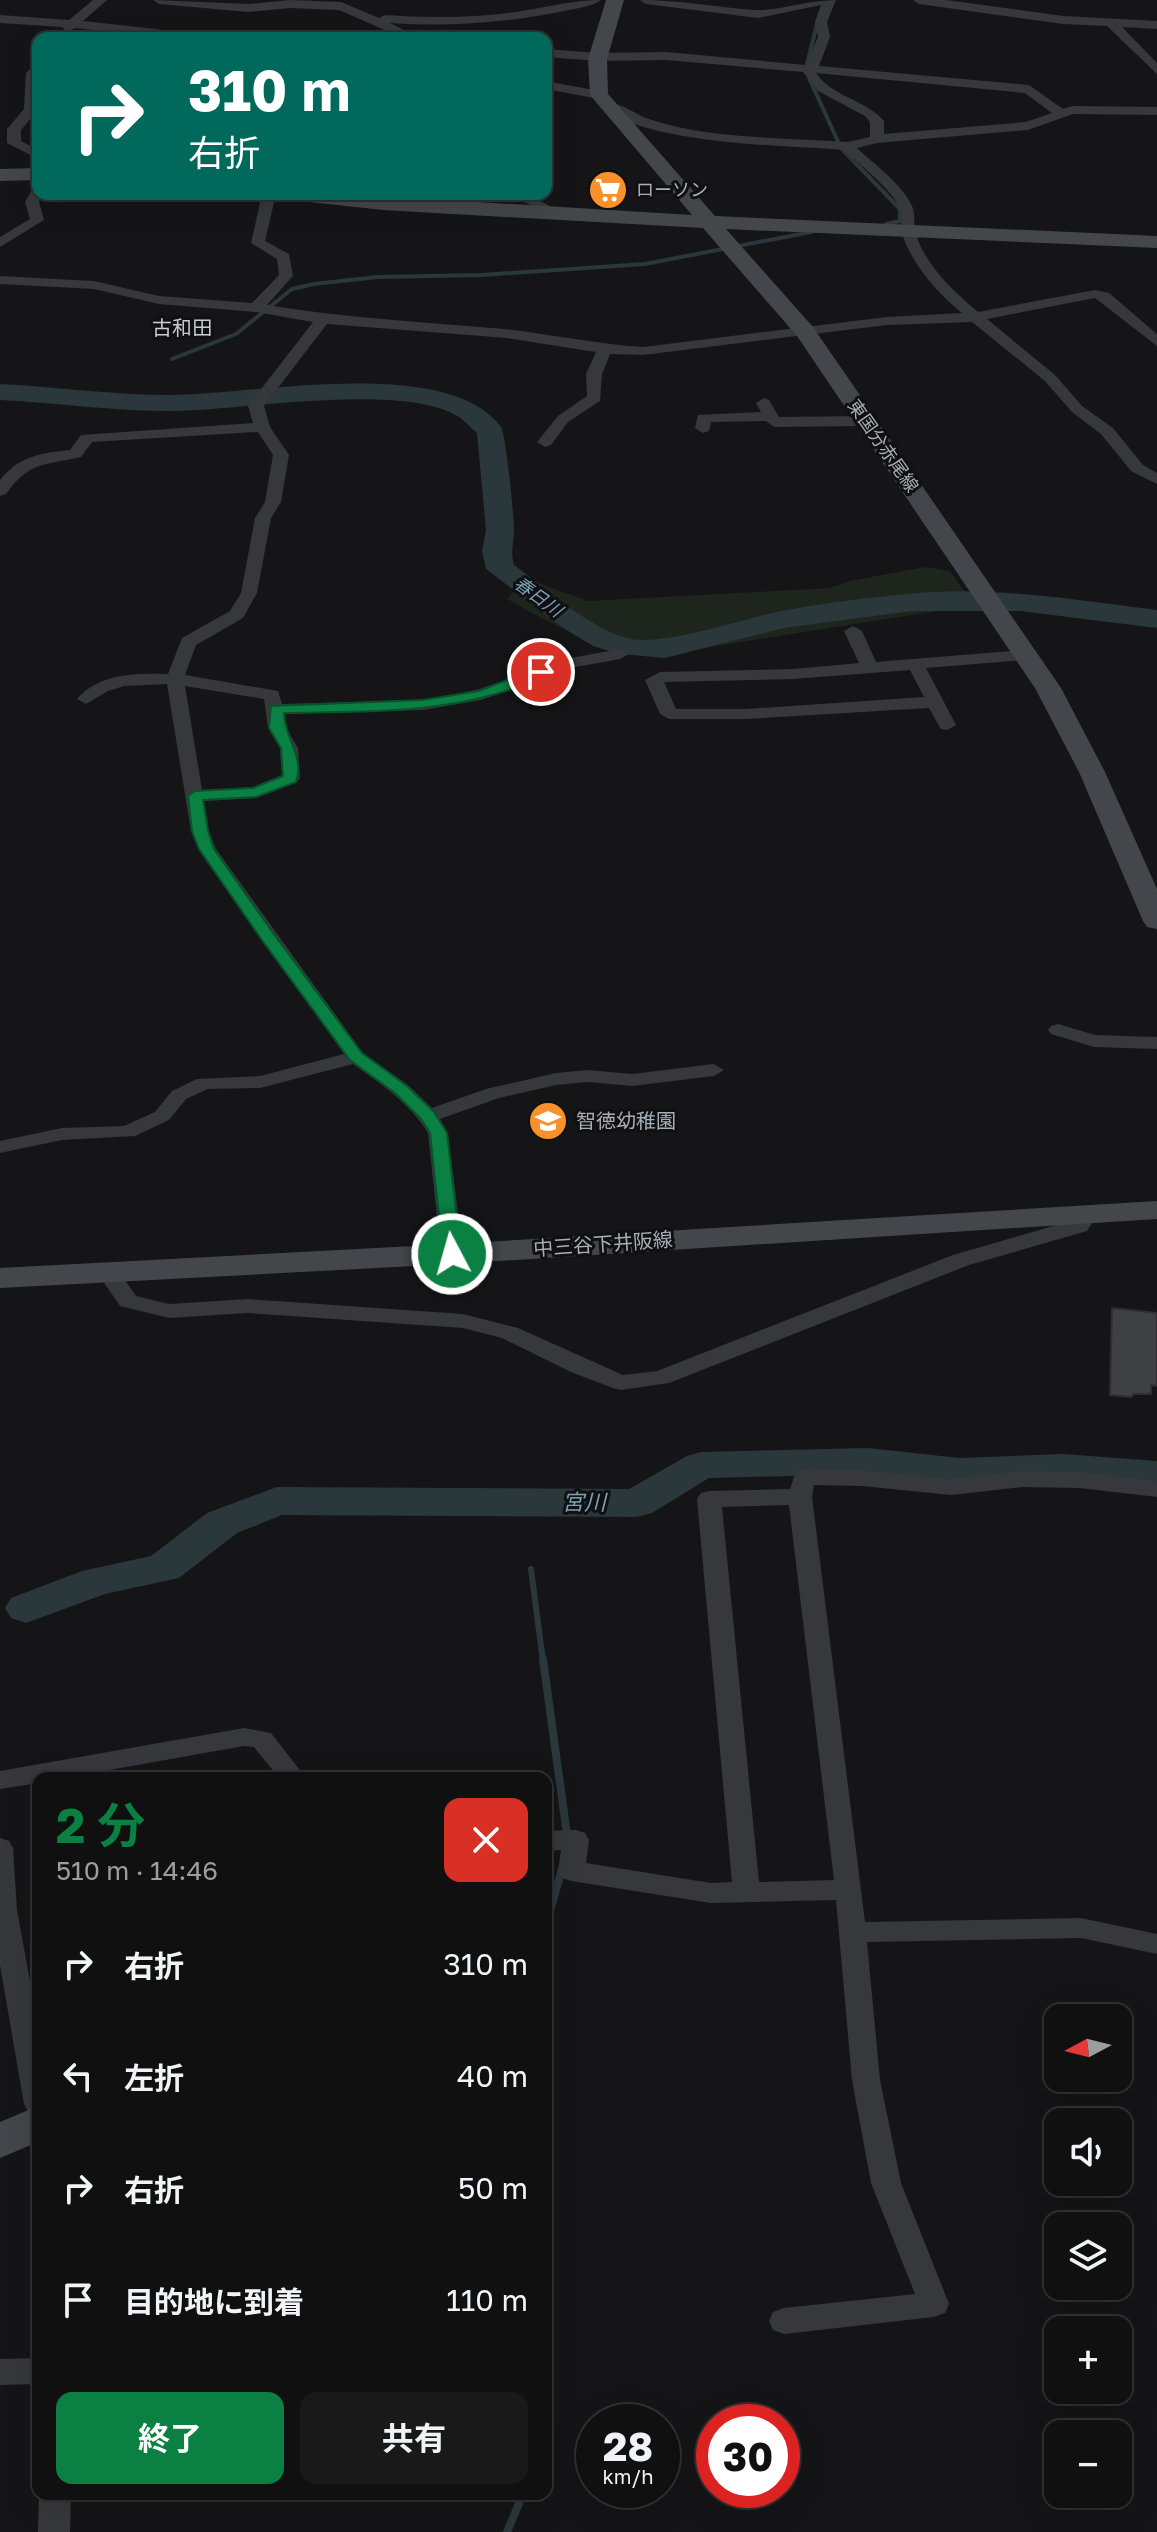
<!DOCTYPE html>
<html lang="ja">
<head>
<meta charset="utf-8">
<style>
  :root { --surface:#101011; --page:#19191a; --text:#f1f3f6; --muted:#9c9d9f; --line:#303031; --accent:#0b8043 }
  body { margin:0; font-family:"Golos Text","Noto Sans JP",sans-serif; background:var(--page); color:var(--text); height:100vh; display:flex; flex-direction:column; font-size:30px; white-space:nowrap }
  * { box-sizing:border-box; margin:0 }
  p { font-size:26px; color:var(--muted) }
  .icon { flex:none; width:44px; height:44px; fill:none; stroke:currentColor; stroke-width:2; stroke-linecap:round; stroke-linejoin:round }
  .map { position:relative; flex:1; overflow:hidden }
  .side { position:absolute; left:32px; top:1772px; width:520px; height:728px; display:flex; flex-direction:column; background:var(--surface); border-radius:16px; box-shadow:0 8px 32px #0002,0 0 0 2px var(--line) }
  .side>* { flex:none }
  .top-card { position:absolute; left:32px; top:32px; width:520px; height:168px; border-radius:16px; box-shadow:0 8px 32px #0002,0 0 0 2px var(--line); background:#00695c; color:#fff; overflow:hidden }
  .needle { width:52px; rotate:263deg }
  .fabs { position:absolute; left:1044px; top:2004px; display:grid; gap:16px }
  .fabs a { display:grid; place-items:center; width:88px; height:88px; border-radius:16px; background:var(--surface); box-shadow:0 8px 32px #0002,0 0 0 2px var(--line); font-size:40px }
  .speed { position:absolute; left:576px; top:2404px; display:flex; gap:16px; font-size:40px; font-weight:700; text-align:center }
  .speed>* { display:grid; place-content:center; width:104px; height:104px; border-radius:50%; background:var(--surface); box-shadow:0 8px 32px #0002,0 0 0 2px var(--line); line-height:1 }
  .speed small { font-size:20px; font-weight:400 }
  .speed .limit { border:12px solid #d22; background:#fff; color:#111 }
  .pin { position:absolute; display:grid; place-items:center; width:68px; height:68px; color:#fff; margin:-34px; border:4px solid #fff; border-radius:50%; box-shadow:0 2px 8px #0007 }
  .me { position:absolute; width:88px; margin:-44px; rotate:354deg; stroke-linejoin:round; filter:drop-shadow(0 0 6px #0008) }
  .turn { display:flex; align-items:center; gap:28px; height:168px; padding:0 24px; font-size:36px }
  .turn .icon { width:104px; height:104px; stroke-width:2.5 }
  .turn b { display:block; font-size:56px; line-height:68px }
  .round { display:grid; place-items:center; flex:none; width:84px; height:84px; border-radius:16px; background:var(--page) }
  .summary { display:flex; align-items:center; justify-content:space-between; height:136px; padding:0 24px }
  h1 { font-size:48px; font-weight:700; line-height:60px; color:var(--accent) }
  .action { display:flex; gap:16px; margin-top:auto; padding:16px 24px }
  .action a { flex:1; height:92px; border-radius:16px; background:var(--accent); color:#fff; font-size:32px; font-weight:700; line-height:92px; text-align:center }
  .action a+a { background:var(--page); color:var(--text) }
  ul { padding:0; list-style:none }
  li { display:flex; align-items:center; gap:24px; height:112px; padding:0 24px }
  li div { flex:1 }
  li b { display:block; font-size:30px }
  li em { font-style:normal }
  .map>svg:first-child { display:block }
</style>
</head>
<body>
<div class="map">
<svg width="1157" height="2532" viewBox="0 0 1157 2532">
  <rect width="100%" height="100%" fill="#151517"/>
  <path fill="#1d251d" d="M925 567 950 571 974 605 660 655C601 653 556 626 507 599L525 578 588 601 830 588 850 581Z"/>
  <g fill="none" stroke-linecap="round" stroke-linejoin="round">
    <g stroke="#2a373b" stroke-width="4">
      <path d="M806 68 818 20"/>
      <path d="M809 78 841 148 900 209V221L886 224"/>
      <path d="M172 359 236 334 292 289 314 284 377 277 482 275 645 264 811 232"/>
    </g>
    <path stroke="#2a373b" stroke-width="6" d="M531 1569 543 1661"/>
    <g stroke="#2a373b" stroke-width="8">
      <path d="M543 1659 567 1835"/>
      <path d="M546 1925 562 1869"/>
      <path d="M507 2532 523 2494"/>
    </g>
    <g fill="#2a373b" fill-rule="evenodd">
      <path d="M0 384C57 387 114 395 171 395 251 395 448 354 501 427 506 435 514 516 514 529 514 543 510 552 514 565 546 588 593 632 632 639 667 645 743 619 781 611 822 603 866 598 908 594 990 585 1075 600 1157 610V628L1020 611H912L784 628 665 658 620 654 593 646 565 629 486 569 482 551 486 530 477 433C471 428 465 421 459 417 402 381 240 411 170 411 113 411 57 403 0 400Z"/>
      <path d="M868 1448 959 1458 1064 1454 1157 1461V1487L1064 1480 959 1484 868 1474 709 1478 652 1513 637 1517 282 1515 237 1533 179 1578 105 1594 26 1623 11 1618 5 1608 11 1598 82 1571 151 1556 207 1513 277 1487 629 1489 687 1456 701 1452Z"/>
    </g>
  </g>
  <path fill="#3f4044" stroke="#2f2f33" stroke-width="2" d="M1112 1308 1157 1313V1386L1151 1385V1394H1133L1132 1397 1110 1395Z"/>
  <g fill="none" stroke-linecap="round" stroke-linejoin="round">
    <g fill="#36383c" fill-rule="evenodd">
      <path d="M93 0H107L83 21 200 34 206 38H168L75 28 67 32 62 27 0 23V15L69 20Z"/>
      <path d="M153 0 248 4 290 0 341 2 379 18 385 15C429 18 472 18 515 12 544 8 572 0 601 0 591 7 573 9 559 12 503 23 447 27 390 23L419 38H403L339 10 290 8 248 12 159 4Z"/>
      <path d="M640 0C679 0 716 7 754 10 778 11 809 0 836 0L827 22 830 37 819 66 1029 85 1063 109 1072 106 1157 107V115L1073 114 1028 130 877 143 857 148C875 165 901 183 912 206 916 214 913 222 915 230 922 262 954 292 978 312L1095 290 1109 293 1157 334V346L1095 298 987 319 1055 375 1082 406 1113 428 1143 465 1157 473V484L1131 471 1101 434 1072 412 1045 381 972 322 887 325 643 355 610 354 602 374 600 401 568 422 551 445 545 447 537 442 558 416 587 396 586 374 596 352 507 338 327 324 264 406 270 427 289 455 281 502 271 518 257 593 243 618 196 645 185 675 278 691 282 704 423 700 477 690 560 660 620 649 629 654 620 659 570 668 481 700 423 710 284 714 286 728 298 748 300 778 297 782 256 798 204 801 209 831 216 849 363 1053 408 1085 432 1108 486 1089 556 1073 588 1070 632 1074 714 1064 724 1070 714 1076 632 1086 588 1082 556 1085 499 1098 440 1119 448 1133 463 1254 452 1261 441 1254 428 1133C410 1103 381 1084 353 1064L260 1088 208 1089 186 1099 169 1120 135 1136 62 1140 0 1153V1141L62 1128 124 1126 155 1112 172 1091 197 1079 260 1076 344 1054 198 849 191 831 167 684 124 686 108 691 86 704 77 699C99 673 137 673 168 674L182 638 230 611 241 593 255 518 265 502 273 455 258 432 92 442 81 457C43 466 31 460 6 494L0 496V480C19 456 41 453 70 450L81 435 253 423 248 406 313 322 256 312 159 304 94 289 0 284V276L94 281 159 296 252 303 279 275 277 259 251 243 262 194H276L265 241 289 254 293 276 267 305C345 318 424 322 504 329 550 334 596 344 643 347L887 317 962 313C937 293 912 264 902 234 900 226 902 217 900 209 895 192 858 163 844 150 784 145 646 145 601 106 613 97 633 113 646 118 709 140 782 137 848 142L870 137V122L865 116 818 91 803 72 666 60 598 61 546 57V49L598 53 666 52 806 65 818 37 815 22 821 5 758 18 646 4ZM816 73 1025 93 1052 113 1026 122 884 134V121C865 99 832 97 816 73ZM185 686 264 699 268 728 280 748 282 775 253 787 202 790Z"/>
      <path d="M913 0H946L1063 16 1157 21V29L1122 27 1157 63V74L1107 26 1063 24 919 4Z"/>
      <path d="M38 61V110L21 130V141L38 150V159L7 143V129L24 109 26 73Z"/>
      <path d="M546 81 599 91 606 95 599 99 546 89Z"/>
      <path d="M38 187V194H43L39 202 44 220 0 247V237L30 219 25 202 33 188Z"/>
      <path d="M410 194H431L469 208 462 212Z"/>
      <path d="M509 194H527L567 215 555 218Z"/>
      <path d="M764 398 769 400 779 417 865 416 873 421 865 426 774 427 766 421 711 422 709 431 703 433 695 428 698 415 761 412 756 403Z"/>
      <path d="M853 626 862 631 876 662 1025 650 1034 655 1025 660 926 668 956 725 947 730 941 729 929 708 746 719H669L660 714 645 680 660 672 793 669 859 663 844 631ZM910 670 924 697 746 709H676L664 682 793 679Z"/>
      <path d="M1058 1024 1095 1035 1157 1037V1049L1094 1047 1051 1034 1048 1030 1051 1026Z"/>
      <path d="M1087 1207 1098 1214 1087 1231 969 1265 669 1383 621 1390 613 1388 571 1372 502 1338 463 1328 248 1313 169 1318 120 1306 96 1271 107 1264 115 1266 136 1296 169 1304 248 1299 463 1314 518 1328 623 1375 657 1371 953 1255 1071 1221 1079 1209Z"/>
      <path d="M804 1469 862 1470 951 1479 1022 1471 1080 1472 1157 1481V1497L1080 1488 1022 1487 951 1495 862 1486 814 1485 812 1497 865 1922 1081 1918 1157 1934V1954L1081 1938 867 1942 880 2080 901 2183 949 2304 945 2313 934 2317 784 2334 773 2330 769 2321 773 2312 784 2308 915 2294 871 2183 852 2080 836 1900 711 1903 571 1881 562 1878 558 1871 561 1850 546 1851V1831L576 1830 585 1833 589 1840 586 1863 711 1883 732 1882 697 1499 701 1493 709 1491 790 1489 796 1471ZM789 1505 834 1880 759 1882 722 1507Z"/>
      <path d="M244 1728 271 1733 306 1778H279L254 1747 244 1746 64 1778H38V1783L0 1789V1771Z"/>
      <path d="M0 1838 9 1841 13 1848 17 1910 38 2025V2115L28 2112 24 2104 0 1965Z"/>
      <path d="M38 2358V2384L0 2385V2359Z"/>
      <path d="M39 2494H71L70 2532H38Z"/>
    </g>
    <g fill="#43474c" fill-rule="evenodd">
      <path d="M606 0H624L607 59 608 94 715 216 1157 236V248L726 229 813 327 1061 688 1105 772 1157 889V929L1147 927 1143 921 1079 772 1035 688 797 336 703 228 383 210 291 200 281 194H347L692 215 590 95 588 59Z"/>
      <path d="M38 168V180L0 181V169Z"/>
      <path d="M1157 1201V1219L452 1264 0 1288V1268L452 1244Z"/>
      <path d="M38 2106V2142L0 2158V2122Z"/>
    </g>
  </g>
  <path fill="#0b8043" stroke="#07532c" stroke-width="2" d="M541 667 546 669V675C464 715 373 711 284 713 284 737 305 757 296 782L256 797 203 800 208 831 214 849 273 933 362 1053 407 1086 434 1112 447 1133 461 1254 452 1259 443 1254 430 1133 421 1119 395 1093 350 1060 262 940 199 849 192 831 188 796 195 791 253 788 283 776 281 748 269 728 271 706 423 700 479 691Z"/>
  <defs>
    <symbol id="supermarket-disc" viewBox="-11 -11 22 22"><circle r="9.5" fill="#fa902a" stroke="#101012"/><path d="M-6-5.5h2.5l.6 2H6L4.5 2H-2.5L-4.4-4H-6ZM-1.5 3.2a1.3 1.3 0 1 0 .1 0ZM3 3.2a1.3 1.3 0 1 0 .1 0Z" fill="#fff"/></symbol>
    <symbol id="school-disc" viewBox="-11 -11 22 22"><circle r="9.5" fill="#fa902a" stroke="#101012"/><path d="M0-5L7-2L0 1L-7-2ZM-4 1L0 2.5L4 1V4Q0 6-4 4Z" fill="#fff"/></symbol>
  </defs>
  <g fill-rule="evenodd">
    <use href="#supermarket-disc" x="586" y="168" width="44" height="44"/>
    <use href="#school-disc" x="526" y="1099" width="44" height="44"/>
  </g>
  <g text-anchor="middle" stroke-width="6" stroke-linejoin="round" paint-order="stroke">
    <g font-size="18" fill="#a6aeb7" stroke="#101012" text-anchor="start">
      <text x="636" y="196">ローソン</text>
    </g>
    <g font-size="18" fill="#a6aeb7" stroke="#101012">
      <text transform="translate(883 446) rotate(55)" y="6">東国分赤尾線</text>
    </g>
    <g font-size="18" font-style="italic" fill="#7ba3b4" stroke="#101012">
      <text transform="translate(538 597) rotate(36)" y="6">春日川</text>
    </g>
    <g font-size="20" fill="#c7ccd3" stroke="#101012">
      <text x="182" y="335">古和田</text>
    </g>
    <g font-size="20" fill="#a6aeb7" stroke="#101012" text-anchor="start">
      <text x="576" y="1128">智徳幼稚園</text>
    </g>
    <g font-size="20" fill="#a6aeb7" stroke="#101012">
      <text transform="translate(603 1244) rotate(-4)" y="7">中三谷下井阪線</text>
    </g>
    <g font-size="22" font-style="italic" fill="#7ba3b4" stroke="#101012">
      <text x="584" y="1510">宮川</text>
    </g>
  </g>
</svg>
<div class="fabs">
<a><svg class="needle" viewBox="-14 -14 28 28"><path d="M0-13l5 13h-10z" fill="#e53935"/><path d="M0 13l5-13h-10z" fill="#9c9d9f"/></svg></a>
<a><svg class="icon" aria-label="sound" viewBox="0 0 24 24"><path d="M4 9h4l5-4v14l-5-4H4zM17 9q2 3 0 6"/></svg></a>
<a><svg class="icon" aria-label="layers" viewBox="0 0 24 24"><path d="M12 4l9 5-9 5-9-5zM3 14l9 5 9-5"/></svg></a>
<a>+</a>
<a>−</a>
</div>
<div class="speed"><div>28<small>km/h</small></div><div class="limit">30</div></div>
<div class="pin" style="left:541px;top:672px;background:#d93025"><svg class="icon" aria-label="arrive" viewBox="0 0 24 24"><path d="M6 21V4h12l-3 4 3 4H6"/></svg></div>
<svg class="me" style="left:452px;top:1254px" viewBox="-20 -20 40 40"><circle r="17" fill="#0b8043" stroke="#fff" stroke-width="3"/><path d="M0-11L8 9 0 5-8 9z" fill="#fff"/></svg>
<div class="top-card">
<div class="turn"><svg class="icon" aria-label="right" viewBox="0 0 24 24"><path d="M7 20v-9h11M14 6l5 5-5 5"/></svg><div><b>310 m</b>右折</div></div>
</div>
<section class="side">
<div class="summary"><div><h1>2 分</h1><p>510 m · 14:46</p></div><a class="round" style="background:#d93025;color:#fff"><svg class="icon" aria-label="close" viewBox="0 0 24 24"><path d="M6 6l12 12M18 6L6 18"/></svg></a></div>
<ul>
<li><svg class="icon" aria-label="right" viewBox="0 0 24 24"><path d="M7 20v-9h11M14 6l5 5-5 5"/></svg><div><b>右折</b></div><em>310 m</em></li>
<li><svg class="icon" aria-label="left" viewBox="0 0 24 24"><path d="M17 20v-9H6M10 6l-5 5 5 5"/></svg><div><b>左折</b></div><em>40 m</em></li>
<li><svg class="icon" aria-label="right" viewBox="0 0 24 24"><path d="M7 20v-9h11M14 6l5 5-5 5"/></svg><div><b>右折</b></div><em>50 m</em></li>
<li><svg class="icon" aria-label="arrive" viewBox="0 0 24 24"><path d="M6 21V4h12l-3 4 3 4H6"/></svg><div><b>目的地に到着</b></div><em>110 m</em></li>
</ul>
<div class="action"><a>終了</a><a>共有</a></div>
</section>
</div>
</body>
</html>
